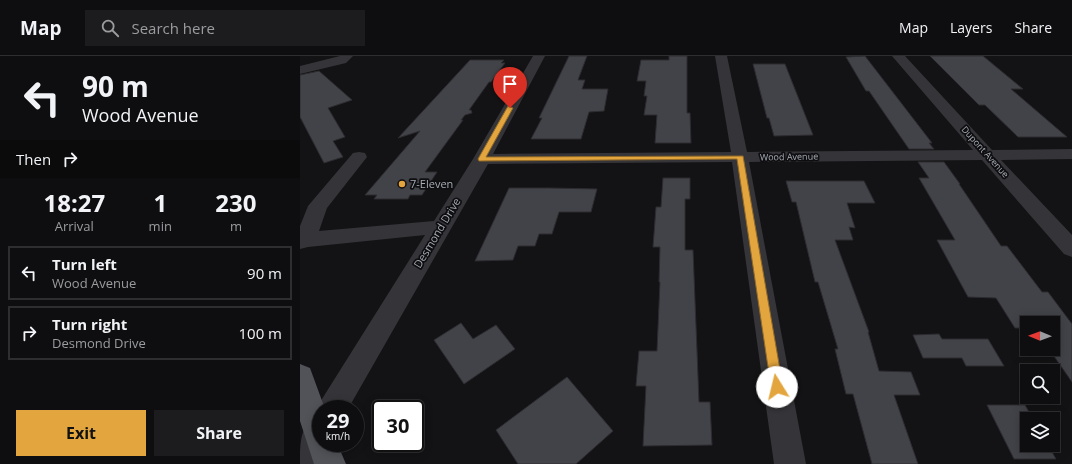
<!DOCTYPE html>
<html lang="en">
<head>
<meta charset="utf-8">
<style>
  :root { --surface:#0e0e10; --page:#1c1c1e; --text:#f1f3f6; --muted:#9b9c9f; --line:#2e2e30; --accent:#e3a53d }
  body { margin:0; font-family:"Open Sans",sans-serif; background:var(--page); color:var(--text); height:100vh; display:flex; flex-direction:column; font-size:15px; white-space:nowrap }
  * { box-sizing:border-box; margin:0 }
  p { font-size:13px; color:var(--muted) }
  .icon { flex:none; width:22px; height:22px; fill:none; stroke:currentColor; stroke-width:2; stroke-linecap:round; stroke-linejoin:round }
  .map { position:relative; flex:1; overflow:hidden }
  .details { display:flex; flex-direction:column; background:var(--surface); width:300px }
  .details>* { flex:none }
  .banner { background:#0e0e10; color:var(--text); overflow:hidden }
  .needle { width:26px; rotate:271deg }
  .fabs { position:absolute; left:720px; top:260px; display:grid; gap:8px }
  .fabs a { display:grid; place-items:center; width:40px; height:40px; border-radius:0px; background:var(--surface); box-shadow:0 2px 10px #0003,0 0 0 1px var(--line); font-size:20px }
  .speed { position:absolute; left:12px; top:344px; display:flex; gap:8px; font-size:20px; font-weight:700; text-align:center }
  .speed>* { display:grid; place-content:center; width:52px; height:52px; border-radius:50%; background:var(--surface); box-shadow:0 2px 10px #0003,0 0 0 1px var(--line); line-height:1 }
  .speed small { font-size:10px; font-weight:400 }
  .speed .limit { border:2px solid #111; border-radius:6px; background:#fff; color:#111 }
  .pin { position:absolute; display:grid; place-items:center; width:34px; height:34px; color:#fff; margin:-41px -17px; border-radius:50% 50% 50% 0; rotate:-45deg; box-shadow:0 0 4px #0007 }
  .pin .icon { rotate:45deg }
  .me { position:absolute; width:44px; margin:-22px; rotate:351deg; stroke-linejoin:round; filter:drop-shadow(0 0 3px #0008) }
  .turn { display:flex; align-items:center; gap:14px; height:84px; padding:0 16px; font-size:18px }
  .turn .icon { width:52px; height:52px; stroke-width:2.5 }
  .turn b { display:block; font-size:28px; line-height:34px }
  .then { display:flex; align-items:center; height:38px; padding:0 16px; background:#0003; gap:8px; font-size:15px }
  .eta { display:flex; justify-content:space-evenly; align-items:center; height:68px; text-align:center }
  .eta b { font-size:24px; font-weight:700; line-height:28px }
  .primary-button { display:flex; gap:8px; margin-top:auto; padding:8px 16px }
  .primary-button a { flex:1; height:46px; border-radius:0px; background:var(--accent); color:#111; font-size:16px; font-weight:700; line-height:46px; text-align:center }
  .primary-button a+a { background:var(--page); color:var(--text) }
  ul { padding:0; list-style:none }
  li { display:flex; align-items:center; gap:12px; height:54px; margin:0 8px 6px; padding:0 8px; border:2px solid var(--line); border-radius:0px }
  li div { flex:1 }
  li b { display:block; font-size:15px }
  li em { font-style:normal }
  header { display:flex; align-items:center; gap:24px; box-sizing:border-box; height:56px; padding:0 20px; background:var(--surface); border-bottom:1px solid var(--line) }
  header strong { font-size:19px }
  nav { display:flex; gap:22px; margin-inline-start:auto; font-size:14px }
  .search { width:280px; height:36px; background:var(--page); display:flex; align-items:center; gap:10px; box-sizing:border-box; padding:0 14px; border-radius:0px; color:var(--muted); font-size:15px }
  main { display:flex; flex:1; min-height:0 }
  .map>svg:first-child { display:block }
</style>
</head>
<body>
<header>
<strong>Map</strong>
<div class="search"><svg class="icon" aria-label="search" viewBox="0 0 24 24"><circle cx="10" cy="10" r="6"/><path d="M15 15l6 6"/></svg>Search here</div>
<nav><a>Map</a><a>Layers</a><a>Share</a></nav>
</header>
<main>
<section class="details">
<div class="banner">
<div class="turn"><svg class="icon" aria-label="left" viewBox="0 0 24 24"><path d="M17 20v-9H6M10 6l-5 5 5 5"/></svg><div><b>90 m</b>Wood Avenue</div></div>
<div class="then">Then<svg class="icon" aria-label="right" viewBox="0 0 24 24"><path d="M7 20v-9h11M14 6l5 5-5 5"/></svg></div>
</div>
<div class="eta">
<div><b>18:27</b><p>Arrival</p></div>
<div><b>1</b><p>min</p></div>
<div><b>230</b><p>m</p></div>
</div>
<ul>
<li><svg class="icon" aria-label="left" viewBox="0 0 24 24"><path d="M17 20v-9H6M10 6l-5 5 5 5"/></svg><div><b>Turn left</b><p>Wood Avenue</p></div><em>90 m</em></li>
<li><svg class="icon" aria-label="right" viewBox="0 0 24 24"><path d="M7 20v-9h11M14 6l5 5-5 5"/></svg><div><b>Turn right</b><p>Desmond Drive</p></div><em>100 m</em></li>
</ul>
<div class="primary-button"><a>Exit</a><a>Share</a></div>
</section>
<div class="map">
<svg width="772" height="408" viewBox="0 0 772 408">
  <rect width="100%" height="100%" fill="#131315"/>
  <g fill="#424348" stroke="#2d2d31">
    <path d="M269 0H287L278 24H285L282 33H308L304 55 289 56 281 83H231L242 62H239Z"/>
    <path d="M369 0H387V57H390L391 87H355L357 59H344L347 40H344L346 25H337L341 4H369Z"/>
    <path d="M565 0 632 87H629L634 93H609L569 35H566L546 1Z"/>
    <path d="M630 0H683L723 33H711L767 81H718L685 49H679Z"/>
    <path d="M170 4H204L201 7H205L191 26H189L169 54H171L172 57 165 59 161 64H163L125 116H137L122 139H110L108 143H74L77 139H65L120 75 98 82Z"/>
    <path d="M453 8H485L513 79 474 80 469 62H467Z"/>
    <path d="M19 15 52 44 28 52 45 81 33 85 43 101 24 107 0 61V19Z"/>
    <path d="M618 106H644L660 128H659L701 190H707L742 236H748L772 268V326L749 293H753V267H727V272H715L696 242 668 241 637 184H655L619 122H629Z"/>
    <path d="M363 122H390V143H385V194H393L399 346H410L412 389 343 390 346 330H336L339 295H357L360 226H359L360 191H353L356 151H361Z"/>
    <path d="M486 125H564L575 147H547L555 172 549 171 553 184H535L569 276H568L579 315 611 316 620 339H594L618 408H572L553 338H546L535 293H538L518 226H515L496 146H492Z"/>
    <path d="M209 132H249L297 133 291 156H259L252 178H239L235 190H218L213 204 175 205Z"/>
    <path d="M161 267 173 283 196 269 215 293 164 328 134 284Z"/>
    <path d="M639 278 642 283H688L704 310H666L662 302H623L613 279Z"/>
    <path d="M267 321 313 375 276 408H218L196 374Z"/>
    <path d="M687 349H725L733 363H727V389H748L756 403H714Z"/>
  </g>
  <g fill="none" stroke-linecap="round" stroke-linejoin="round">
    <g fill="#353539" fill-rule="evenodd">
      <path d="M40 0H53L46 7 0 18V10Z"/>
      <path d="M233 0H245L193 98 431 96 415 0H427L447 96 673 94 592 0H605L692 94 772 93V103L701 104 772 179V201L764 198 682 104 449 106 506 408H474L432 106 188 108 48 353H21V387H29L18 408H0C0 387 0 367 19 358L17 353 22 343 125 179 8 191 0 193V170L8 150 53 97 59 96 65 97 67 101 27 152 19 175 134 165 173 103Z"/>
    </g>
    <path fill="#515358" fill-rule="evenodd" d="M0 308 10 312 25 353H21V387H37L46 408H14L0 365Z"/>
  </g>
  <path fill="#e3a53d" stroke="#946b28" d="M208 50 213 52 186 101 443 100 483 331 481 335 477 337 473 335 471 331 437 103 179 105 178 103Z"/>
  <circle fill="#e3a53d" stroke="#0e0e10" stroke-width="1.5" cx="102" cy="128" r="4"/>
  <g text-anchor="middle" stroke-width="3.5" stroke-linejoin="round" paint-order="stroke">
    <g font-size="9" fill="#a6abb4" stroke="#0e0e10">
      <text transform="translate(685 96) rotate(48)" y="3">Dupont Avenue</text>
      <text transform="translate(489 101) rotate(-1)" y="3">Wood Avenue</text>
    </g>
    <g font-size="11" fill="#a6abb4" stroke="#0e0e10" text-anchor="start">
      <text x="110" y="132">7-Eleven</text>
    </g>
    <g font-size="11" fill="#a6abb4" stroke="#0e0e10">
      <text transform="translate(137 177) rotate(-59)" y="4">Desmond Drive</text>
    </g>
  </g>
</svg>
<div class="fabs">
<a><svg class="needle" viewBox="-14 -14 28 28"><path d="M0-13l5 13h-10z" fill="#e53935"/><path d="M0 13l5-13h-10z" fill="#9b9c9f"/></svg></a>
<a><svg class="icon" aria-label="search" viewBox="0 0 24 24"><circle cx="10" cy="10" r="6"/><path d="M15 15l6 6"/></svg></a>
<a><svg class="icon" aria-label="layers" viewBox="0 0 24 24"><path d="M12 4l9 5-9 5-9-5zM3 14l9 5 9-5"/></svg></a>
</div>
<div class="speed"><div>29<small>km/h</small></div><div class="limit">30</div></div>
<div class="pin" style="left:210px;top:52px;background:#d93025"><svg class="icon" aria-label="arrive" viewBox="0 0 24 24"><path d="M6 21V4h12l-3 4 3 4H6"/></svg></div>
<svg class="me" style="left:477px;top:331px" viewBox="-20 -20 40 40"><circle r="19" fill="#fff"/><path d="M0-13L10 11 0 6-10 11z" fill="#e3a53d"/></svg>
</div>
</main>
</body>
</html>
